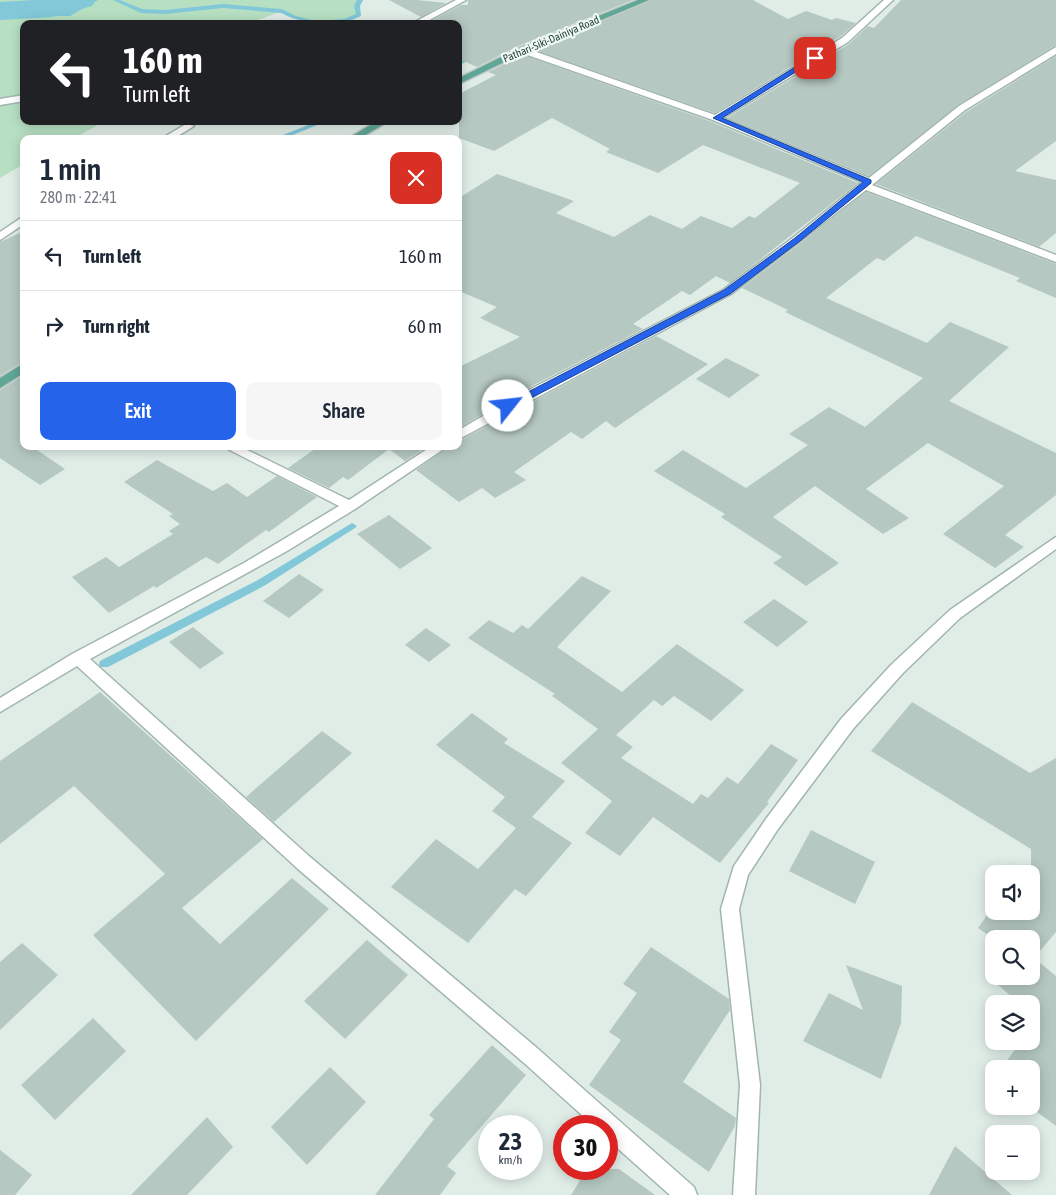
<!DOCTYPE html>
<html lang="en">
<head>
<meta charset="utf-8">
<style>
  :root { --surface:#fff; --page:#f6f6f7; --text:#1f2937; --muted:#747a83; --line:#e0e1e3; --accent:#2563eb }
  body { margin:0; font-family:"Asap Condensed",sans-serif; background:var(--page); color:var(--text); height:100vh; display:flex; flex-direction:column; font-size:19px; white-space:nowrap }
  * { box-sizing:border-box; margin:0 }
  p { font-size:16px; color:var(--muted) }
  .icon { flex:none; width:28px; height:28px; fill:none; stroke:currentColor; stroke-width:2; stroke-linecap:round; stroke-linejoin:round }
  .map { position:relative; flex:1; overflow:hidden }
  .panel { position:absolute; left:20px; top:135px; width:442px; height:315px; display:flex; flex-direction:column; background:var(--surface); border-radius:10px; box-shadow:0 2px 12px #0003 }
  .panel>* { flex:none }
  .top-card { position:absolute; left:20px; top:20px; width:442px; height:105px; border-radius:10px; box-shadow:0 2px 12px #0003; background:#202124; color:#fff; overflow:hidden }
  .fabs { position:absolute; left:985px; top:865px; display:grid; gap:10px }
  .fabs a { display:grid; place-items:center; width:55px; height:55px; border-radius:10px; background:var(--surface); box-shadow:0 2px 12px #0003; font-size:25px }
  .speed { position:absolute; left:478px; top:1115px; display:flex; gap:10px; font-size:25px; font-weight:700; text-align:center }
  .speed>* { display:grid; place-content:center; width:65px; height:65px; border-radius:50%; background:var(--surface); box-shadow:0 2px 12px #0003; line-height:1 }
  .speed small { font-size:12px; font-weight:400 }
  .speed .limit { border:8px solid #d22; background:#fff; color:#111 }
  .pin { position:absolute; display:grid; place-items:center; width:42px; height:42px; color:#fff; margin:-21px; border-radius:10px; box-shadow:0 2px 8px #0006 }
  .me { position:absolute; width:55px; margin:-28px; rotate:61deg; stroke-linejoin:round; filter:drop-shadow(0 0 4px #0008) }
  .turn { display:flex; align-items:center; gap:18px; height:105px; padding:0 20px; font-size:22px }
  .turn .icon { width:65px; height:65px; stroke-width:2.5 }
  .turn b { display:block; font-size:35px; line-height:42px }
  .round { display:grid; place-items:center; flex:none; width:52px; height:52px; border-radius:10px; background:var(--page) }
  .summary { display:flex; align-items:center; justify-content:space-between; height:85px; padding:0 20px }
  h1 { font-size:30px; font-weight:600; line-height:38px }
  .primary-button { display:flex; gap:10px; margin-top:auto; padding:10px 20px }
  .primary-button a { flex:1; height:58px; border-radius:10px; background:var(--accent); color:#fff; font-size:20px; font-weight:600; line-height:58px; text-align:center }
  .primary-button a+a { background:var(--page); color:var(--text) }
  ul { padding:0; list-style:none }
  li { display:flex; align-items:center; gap:15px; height:70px; padding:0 20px; border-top:1px solid var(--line) }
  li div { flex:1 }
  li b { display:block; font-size:19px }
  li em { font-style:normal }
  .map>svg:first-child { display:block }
</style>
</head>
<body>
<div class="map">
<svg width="1056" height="1195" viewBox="0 0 1056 1195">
  <rect width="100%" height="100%" fill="#e0ede7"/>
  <path fill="#b7e0c3" d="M0 0H360L357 6 359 15C334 27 306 24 282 11L247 24H24V121H105L73 139H24V164L0 178Z"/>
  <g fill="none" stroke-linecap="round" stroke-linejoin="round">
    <g fill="#82c8d8" fill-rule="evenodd">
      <path d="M91 0H98L70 16H0V12H69Z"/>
      <path d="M113 0H120L142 9 165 10 223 4 282 9 296 16 316 21 344 19 356 14 354 6 357 0H363L360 6 361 16 345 23 313 24 292 18 281 13 223 8 165 14 141 13Z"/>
      <path d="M474 55 479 56 459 65V61Z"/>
      <path d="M318 121H327L283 139H273Z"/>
      <path d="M352 523 357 526 355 528 264 586 108 667H100L99 664 100 661 258 580Z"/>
    </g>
    <path fill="#82c8d8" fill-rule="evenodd" d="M34 0H96L92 6 52 17 0 20V2Z"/>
  </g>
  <g fill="#b5c8c1">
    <path d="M389 0H417L446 3 421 17Z"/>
    <path d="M468 0H633L518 46 477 67 459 59V24H435L431 21 461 5H468Z"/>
    <path d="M651 0H753L788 19 806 11 832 20 836 18 856 23 841 36 715 113 535 50Z"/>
    <path d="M901 0H1056V45L958 105 869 176 727 118 849 44 868 26 874 28Z"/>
    <path d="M523 55 712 122 858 183 730 283 716 276 690 295 682 291 633 324 643 329 518 393 459 428V367L520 337 480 318 497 307 459 291V198L497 174 574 201 556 213 614 237 650 215 682 229 701 216 732 228 749 216 755 218 800 183 703 145 658 173 606 152 610 149 552 118 494 151 459 138V94L496 75 488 72Z"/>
    <path d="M1056 56V141L1015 171 1056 180V233L1039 247 876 184 966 112Z"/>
    <path d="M866 192 1056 264V298L1016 281 1020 278 916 236 884 261 877 258 826 298 927 343 950 322 1009 347 949 401 1056 453V495L1005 535 1024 547 995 568 943 534 1004 486 928 443 866 489 909 518 883 534 815 486 773 517 839 563 806 586 773 563 782 557 721 517 725 514 654 471 683 450 746 488 808 445 789 434 829 407 865 427 923 378 785 312 788 310 742 288Z"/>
    <path d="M24 231V361L0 376V242Z"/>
    <path d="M656 336 708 364 615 428 606 421 582 439 571 432 514 472 526 480 495 498 482 488 459 502 416 470 450 446H459V441Z"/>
    <path d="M726 358 760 375 729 398 696 379Z"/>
    <path d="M24 375V435L19 438 24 441V446H31L65 469 40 485 0 458V390Z"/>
    <path d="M319 446H428L405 461 389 449 348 480 343 477 329 488 288 468Z"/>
    <path d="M157 460 213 491 227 483 247 497 277 476 317 497 269 532 266 530 218 564 206 557 156 588 154 586 109 613 72 577 106 557 119 567 173 534 169 531 180 524 169 516 173 514 124 482Z"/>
    <path d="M389 515 432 548 400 569 357 534Z"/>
    <path d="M299 574 324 590 289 618 263 601Z"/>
    <path d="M582 576 611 591 557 647 622 692 677 644 744 690 711 721 674 696 662 706 654 700 616 735 633 747 621 758 693 804 701 794 708 798 727 777 738 784 771 744 798 760 767 802 769 803 720 863 653 817 620 856 585 833 612 801 561 763 598 729 552 696 555 694 468 638 489 620 513 633 522 625 528 629Z"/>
    <path d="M774 599 808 622 777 647 743 622Z"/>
    <path d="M193 627 224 653 200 669 169 642Z"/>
    <path d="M426 628 451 645 429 662 405 645Z"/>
    <path d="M100 692 263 839 182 908 220 944 292 878 329 909 196 1041 93 935 165 874 74 786 0 844V761Z"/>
    <path d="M912 702 1030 773 1056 758V932L1034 958 1056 976V1126L1029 1106H1031V1069H1001L1021 1041H1031V1028L1038 1019 1031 1013V1004H1020L998 985 1006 976H1031V939H994L978 928 990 911H1031V849L871 751Z"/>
    <path d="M472 713 508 739 504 743 565 781 532 817 572 843 526 896 515 889 468 943 391 887 436 839 478 869 516 828 492 811 505 797 436 745Z"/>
    <path d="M322 731 352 753 274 822 246 797Z"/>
    <path d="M811 830 875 862 855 904 789 871Z"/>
    <path d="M367 940 408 975 345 1039 304 1001Z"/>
    <path d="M22 943 58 975 0 1030V962Z"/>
    <path d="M651 947 729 999 730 1010 683 1082 736 1118 735 1126 709 1172 589 1085 621 1040 609 1032 637 993 623 984Z"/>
    <path d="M846 965 902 986 901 1023 881 1079 803 1041 829 993 863 1010Z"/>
    <path d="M93 1018 126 1051 55 1120 21 1085Z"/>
    <path d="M492 1045 526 1075 447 1166 456 1173 440 1195H375L434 1119 429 1115Z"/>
    <path d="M330 1067 366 1102 307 1165 271 1127Z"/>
    <path d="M207 1117 233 1147 187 1195H131Z"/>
    <path d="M955 1146 1012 1195H929Z"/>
    <path d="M0 1150 32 1175 15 1195H0Z"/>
    <path d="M587 1169H619L655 1195H571Z"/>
  </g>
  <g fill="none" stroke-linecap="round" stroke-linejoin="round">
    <defs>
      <g id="minor">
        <path d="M456 0H466L422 24H411Z"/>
        <path d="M884 0H893L848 42 723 118 869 178 959 106 1056 47V54L965 110 872 185 1056 255V262L866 190 731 294 459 439V430L519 395 723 290 794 237 862 182 713 120 519 52V48H525L715 115 842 38Z"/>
        <path d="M24 95V101L0 105V99Z"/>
        <path d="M186 124 194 126 173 139H161Z"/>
        <path d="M24 216V224L0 240V232Z"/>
        <path d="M222 446H239L349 500 432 446H448L355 509 287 551 90 659 310 857 537 1048 694 1187 697 1195H670L606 1138V1126H594L523 1062 298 869 77 666 0 712V698L72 654 244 563 339 506Z"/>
        <path d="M1056 537V549L960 618 903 673 853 729 778 829 748 875 739 909 760 1085 755 1195H733L740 1085 721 909 734 866 766 819 841 719 891 665 950 610Z"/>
      </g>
      <g id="major">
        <path d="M638 0H649L525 52 459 84V78L519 48Z"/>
        <path d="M377 121H389L359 139H347Z"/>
        <path d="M24 363V373L0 388V378Z"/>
      </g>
    </defs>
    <use href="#minor" stroke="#a2b5af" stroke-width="3"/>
    <use href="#major" stroke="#c0c9c7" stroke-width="3"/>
    <use href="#minor" fill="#fff" fill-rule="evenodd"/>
    <use href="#major" fill="#60a797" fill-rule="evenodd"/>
  </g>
  <path fill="#2563eb" stroke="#184099" d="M813 56 818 58 722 118 871 180V183L800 241 730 294 512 408H505V404L724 290 795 238 863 182 713 118Z"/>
  <g text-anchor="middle" stroke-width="4.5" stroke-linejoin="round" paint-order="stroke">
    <g font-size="11" fill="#1f3f37" stroke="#f1f9f5">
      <text transform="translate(551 39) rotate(-23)" y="4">Pathari-Siki-Dainiya Road</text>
    </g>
  </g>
</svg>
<div class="fabs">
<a><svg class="icon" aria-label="sound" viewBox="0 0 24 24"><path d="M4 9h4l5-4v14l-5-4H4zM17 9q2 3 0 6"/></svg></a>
<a><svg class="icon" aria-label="search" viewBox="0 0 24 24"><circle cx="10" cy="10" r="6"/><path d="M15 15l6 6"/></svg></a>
<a><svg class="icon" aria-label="layers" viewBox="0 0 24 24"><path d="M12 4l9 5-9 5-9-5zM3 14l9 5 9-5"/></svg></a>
<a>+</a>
<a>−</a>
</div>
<div class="speed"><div>23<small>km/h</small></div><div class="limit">30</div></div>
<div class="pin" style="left:815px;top:58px;background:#d93025"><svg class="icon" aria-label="arrive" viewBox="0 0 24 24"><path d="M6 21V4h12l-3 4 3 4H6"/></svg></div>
<svg class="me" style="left:508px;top:406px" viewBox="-20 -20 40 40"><circle r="19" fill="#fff"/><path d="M0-13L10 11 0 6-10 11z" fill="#2563eb"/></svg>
<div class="top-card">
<div class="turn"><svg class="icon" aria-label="left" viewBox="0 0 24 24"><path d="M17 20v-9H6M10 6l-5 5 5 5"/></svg><div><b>160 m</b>Turn left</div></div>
</div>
<section class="panel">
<div class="summary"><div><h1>1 min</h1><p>280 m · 22:41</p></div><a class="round" style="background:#d93025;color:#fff"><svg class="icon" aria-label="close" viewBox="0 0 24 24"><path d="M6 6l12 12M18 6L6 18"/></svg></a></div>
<ul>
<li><svg class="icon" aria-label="left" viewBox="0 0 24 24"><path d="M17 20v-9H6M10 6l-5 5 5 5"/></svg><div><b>Turn left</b></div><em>160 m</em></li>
<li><svg class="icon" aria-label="right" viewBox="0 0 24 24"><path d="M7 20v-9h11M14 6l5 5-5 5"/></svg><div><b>Turn right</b></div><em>60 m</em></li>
</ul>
<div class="primary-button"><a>Exit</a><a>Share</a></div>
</section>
</div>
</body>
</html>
